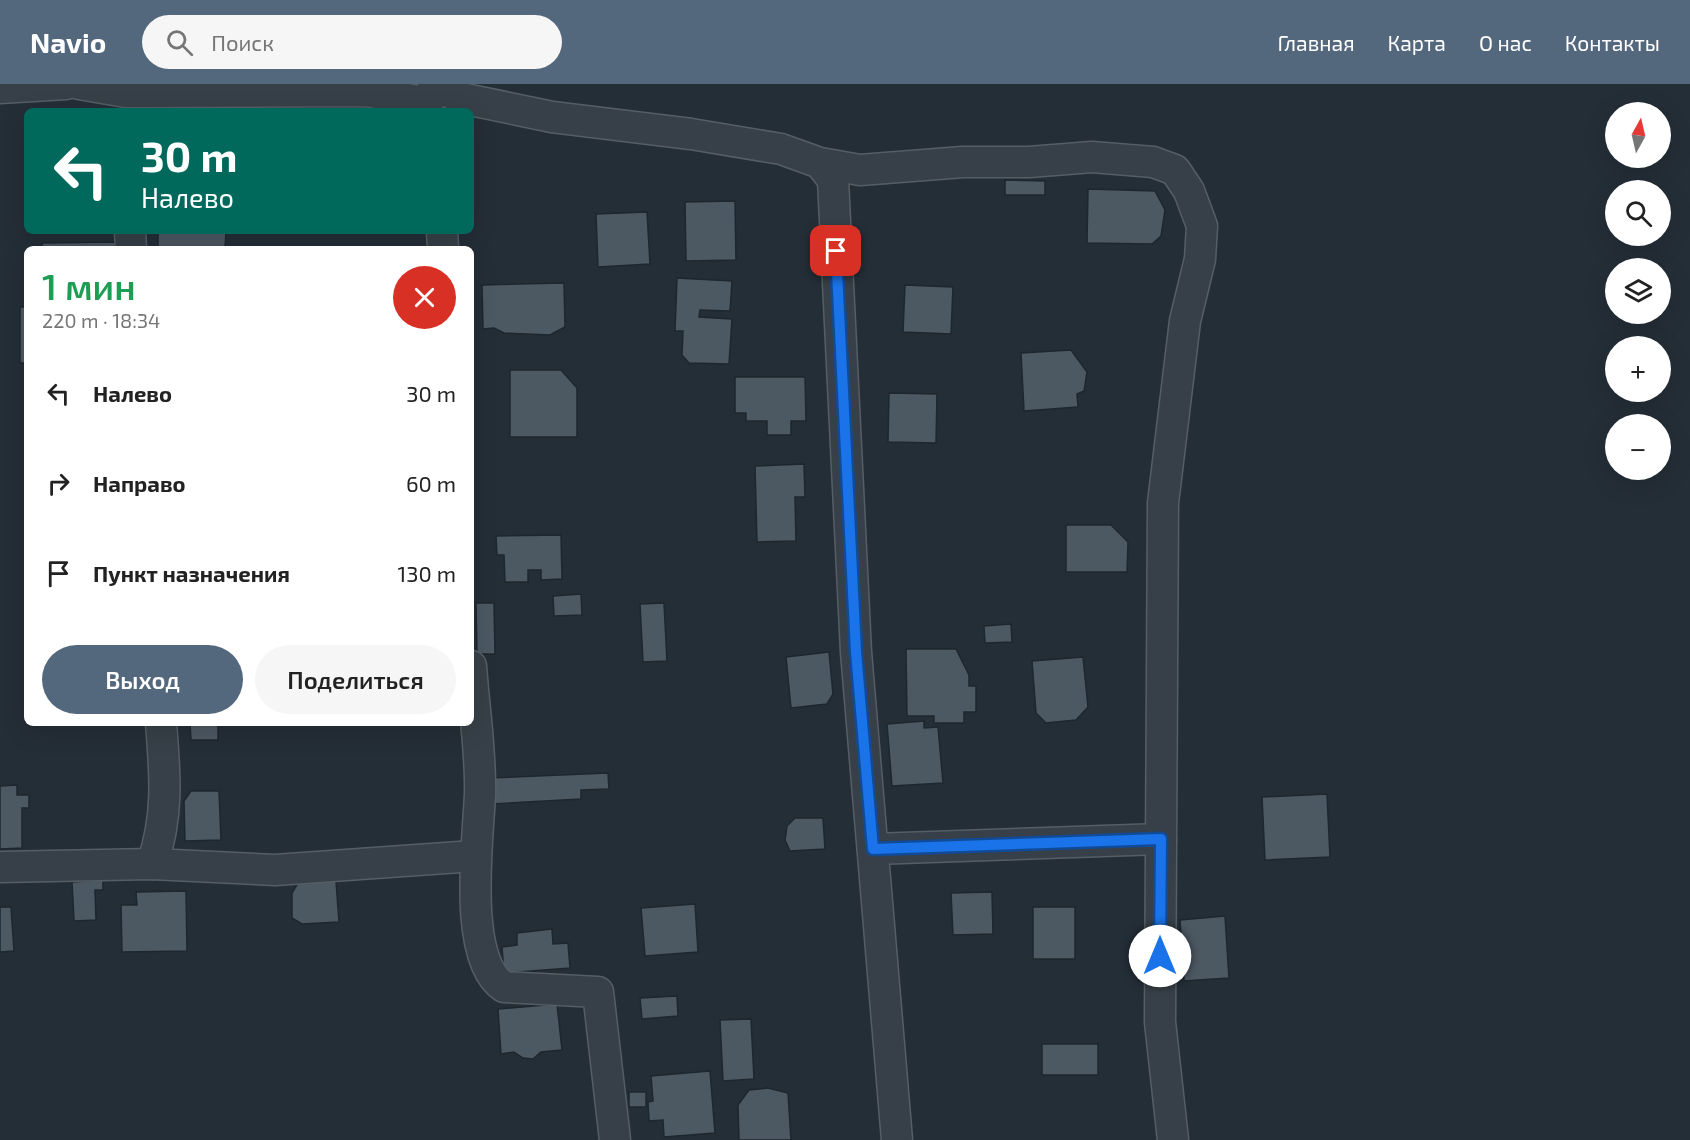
<!DOCTYPE html>
<html lang="ru">
<head>
<meta charset="utf-8">
<style>
  :root { --surface:#fff; --page:#f6f6f6; --text:#222; --muted:#767676; --accent:#53677d }
  body { margin:0; font-family:"Exo 2",sans-serif; background:var(--page); color:var(--text); height:100vh; display:flex; flex-direction:column; font-size:22px; white-space:nowrap }
  * { box-sizing:border-box; margin:0 }
  p { font-size:20px; color:var(--muted) }
  .icon { flex:none; width:33px; height:33px; fill:none; stroke:currentColor; stroke-width:2; stroke-linecap:round; stroke-linejoin:round }
  .map { position:relative; flex:1; overflow:hidden }
  .drawer { position:absolute; left:24px; top:162px; width:450px; height:480px; display:flex; flex-direction:column; background:var(--surface); border-radius:9px; box-shadow:0 6px 24px #0002 }
  .drawer>* { flex:none }
  .guide { position:absolute; left:24px; top:24px; width:450px; height:126px; border-radius:9px; box-shadow:0 6px 24px #0002; background:#00695c; color:#fff; overflow:hidden }
  .needle { width:39px; rotate:8deg }
  .buttons { position:absolute; left:1605px; top:18px; display:grid; gap:12px }
  .buttons a { display:grid; place-items:center; width:66px; height:66px; border-radius:50%; background:var(--surface); box-shadow:0 6px 24px #0002; font-size:30px }
  .pin { position:absolute; display:grid; place-items:center; width:51px; height:51px; color:#fff; margin:-26px; border-radius:12px; box-shadow:0 3px 9px #0006 }
  .me { position:absolute; width:66px; margin:-33px; rotate:0deg; stroke-linejoin:round; filter:drop-shadow(0 0 4px #0008) }
  .turn { display:flex; align-items:center; gap:21px; height:126px; padding:0 18px; font-size:27px }
  .turn .icon { width:78px; height:78px; stroke-width:2.5 }
  .turn b { display:block; font-size:42px; line-height:51px }
  .round { display:grid; place-items:center; flex:none; width:63px; height:63px; border-radius:32px; background:var(--page) }
  .overview { display:flex; align-items:center; justify-content:space-between; height:102px; padding:0 18px }
  h1 { font-size:36px; font-weight:600; line-height:45px; color:#1e9e55 }
  .button { display:flex; gap:12px; margin-top:auto; padding:12px 18px }
  .button a { flex:1; height:69px; border-radius:36px; background:var(--accent); color:#fff; font-size:24px; font-weight:600; line-height:69px; text-align:center }
  .button a+a { background:var(--page); color:var(--text) }
  ul { padding:0; list-style:none }
  li { display:flex; align-items:center; gap:18px; height:90px; padding:0 18px }
  li div { flex:1 }
  li b { display:block; font-size:22px }
  li em { font-style:normal }
  header { display:flex; align-items:center; gap:36px; box-sizing:border-box; height:84px; padding:0 30px; background:var(--accent); color:#fff }
  header strong { font-size:28px }
  nav { display:flex; gap:33px; margin-inline-start:auto; font-size:21px }
  .search { width:420px; height:54px; background:var(--page); display:flex; align-items:center; gap:15px; box-sizing:border-box; padding:0 21px; border-radius:33px; color:var(--muted); font-size:22px }
  .map>svg:first-child { display:block }
</style>
</head>
<body>
<header>
<strong>Navio</strong>
<div class="search"><svg class="icon" aria-label="search" viewBox="0 0 24 24"><circle cx="10" cy="10" r="6"/><path d="M15 15l6 6"/></svg>Поиск</div>
<nav><a>Главная</a><a>Карта</a><a>О нас</a><a>Контакты</a></nav>
</header>
<div class="map">
<svg width="1690" height="1056" viewBox="0 0 1690 1056">
  <rect width="100%" height="100%" fill="#242e37"/>
  <g fill="#4c5862" stroke="#1e272e" stroke-width="1.5">
    <path d="M1005 96 1045 97V111H1005Z"/>
    <path d="M1088 105 1155 107 1165 126 1161 152 1152 160 1087 159Z"/>
    <path d="M735 117 736 176 686 177 685 118Z"/>
    <path d="M647 128 650 180 598 183 596 130Z"/>
    <path d="M158 147H226L225 165H158Z"/>
    <path d="M115 158V165H42V159Z"/>
    <path d="M677 194 732 197 730 227 700 226 699 233 732 235 729 280 689 279 682 271 683 247H675Z"/>
    <path d="M564 199 565 243 550 251 504 249 494 244 483 245 482 201Z"/>
    <path d="M905 201 953 203 951 250 903 248Z"/>
    <rect x="20" y="223" width="7" height="56"/>
    <path d="M1071 266 1087 288 1084 307 1077 310 1078 323 1024 327 1021 269Z"/>
    <path d="M510 286H561L577 304V353H510Z"/>
    <path d="M735 293H805L806 337H791V351H767V337H746V329H735Z"/>
    <path d="M889 309 937 310 936 359 888 358Z"/>
    <path d="M804 380 805 413H795L796 457 757 458 755 382Z"/>
    <path d="M1066 441H1111L1128 458 1127 488H1066Z"/>
    <path d="M561 451 562 495 541 496V486H528V498H505L504 471H497L496 452Z"/>
    <path d="M581 510 582 531 554 532 553 512Z"/>
    <path d="M476 519H494L495 570H477Z"/>
    <path d="M664 519 667 577 643 578 640 520Z"/>
    <path d="M1011 540 1012 558 985 559 984 542Z"/>
    <path d="M906 565H956L969 591V602H976V628H964V639H934V632H907Z"/>
    <path d="M829 568 833 610 827 620 791 624 786 573Z"/>
    <path d="M1083 573 1088 623 1076 636 1046 639 1036 629 1032 577Z"/>
    <path d="M924 637V644L938 643 943 699 892 702 887 640Z"/>
    <path d="M190 639H218V656H191Z"/>
    <path d="M608 689 609 705 581 706V715L492 720 490 694Z"/>
    <path d="M17 701V711H29V724H22V764L0 765V702Z"/>
    <path d="M191 707H219L221 756 185 757 184 717Z"/>
    <path d="M1327 710 1330 773 1265 776 1262 713Z"/>
    <path d="M795 734H823L825 765 790 767 785 756 787 742Z"/>
    <path d="M103 796V806H95L96 836 74 837 72 798Z"/>
    <path d="M336 797 339 838 302 840 292 834V809L298 799Z"/>
    <path d="M186 807 187 867 122 868 121 821H137L136 808Z"/>
    <path d="M992 808 993 850 953 851 951 809Z"/>
    <path d="M695 820 698 868 645 872 641 824Z"/>
    <path d="M0 823H11L14 867 0 868Z"/>
    <rect x="1033" y="823" width="42" height="52"/>
    <path d="M1225 832 1229 894 1184 897 1180 836Z"/>
    <path d="M552 845 553 860 568 859 570 884 504 889 502 863 517 861V849Z"/>
    <path d="M677 912 678 932 642 935 640 914Z"/>
    <path d="M557 920 562 966 541 968 533 975 523 974 514 968 501 970 498 925Z"/>
    <path d="M751 935 754 995 723 997 720 936Z"/>
    <rect x="1042" y="960" width="56" height="31"/>
    <path d="M710 987 715 1049 664 1053 663 1036 649 1037 648 1018 653 1017 651 992Z"/>
    <path d="M768 1004 788 1009 791 1056H739L738 1021 749 1006Z"/>
    <rect x="629" y="1008" width="17" height="15"/>
  </g>
  <g fill="none" stroke-linecap="round" stroke-linejoin="round">
    <defs>
      <g id="minor">
        <path d="M79 0 126 8 367 7 428 19"/>
        <path d="M433 0 461 14 552 33 691 50 781 65 820 79 860 86 963 78H1029L1092 73 1153 78 1175 86 1189 107 1202 142 1200 175 1185 237 1163 419 1160 938 1173 1056"/>
        <path d="M0 4 66 0"/>
        <path d="M820 79 833 96 856 568 897 1056"/>
        <path d="M130 147 131 165"/>
        <path d="M442 147 443 165"/>
        <path d="M471 582C474 624 481 668 480 710 478 756 462 876 504 903L598 908 615 1056"/>
        <path d="M873 765 1161 755"/>
        <path d="M152 780C169 733 165 688 161 639"/>
        <path d="M0 783 152 780 275 786 474 772"/>
      </g>
    </defs>
    <use href="#minor" stroke="#555e65" stroke-width="33"/>
    <use href="#minor" stroke="#374048" stroke-width="30"/>
  </g>
  <g fill="none" stroke-linecap="round" stroke-linejoin="round">
    <defs>
      <path id="route" d="M836 167 856 568 873 765 1161 755 1160 872"/>
    </defs>
    <use href="#route" stroke="#114b97" stroke-width="15"/>
    <use href="#route" stroke="#1a73e8" stroke-width="10"/>
  </g>
</svg>
<div class="buttons">
<a><svg class="needle" viewBox="-14 -14 28 28"><path d="M0-13l5 13h-10z" fill="#e53935"/><path d="M0 13l5-13h-10z" fill="#767676"/></svg></a>
<a><svg class="icon" aria-label="search" viewBox="0 0 24 24"><circle cx="10" cy="10" r="6"/><path d="M15 15l6 6"/></svg></a>
<a><svg class="icon" aria-label="layers" viewBox="0 0 24 24"><path d="M12 4l9 5-9 5-9-5zM3 14l9 5 9-5"/></svg></a>
<a>+</a>
<a>−</a>
</div>
<div class="pin" style="left:836px;top:167px;background:#d93025"><svg class="icon" aria-label="arrive" viewBox="0 0 24 24"><path d="M6 21V4h12l-3 4 3 4H6"/></svg></div>
<svg class="me" style="left:1160px;top:872px" viewBox="-20 -20 40 40"><circle r="19" fill="#fff"/><path d="M0-13L10 11 0 6-10 11z" fill="#1a73e8"/></svg>
<div class="guide">
<div class="turn"><svg class="icon" aria-label="left" viewBox="0 0 24 24"><path d="M17 20v-9H6M10 6l-5 5 5 5"/></svg><div><b>30 m</b>Налево</div></div>
</div>
<section class="drawer">
<div class="overview"><div><h1>1 мин</h1><p>220 m · 18:34</p></div><a class="round" style="background:#d93025;color:#fff"><svg class="icon" aria-label="close" viewBox="0 0 24 24"><path d="M6 6l12 12M18 6L6 18"/></svg></a></div>
<ul>
<li><svg class="icon" aria-label="left" viewBox="0 0 24 24"><path d="M17 20v-9H6M10 6l-5 5 5 5"/></svg><div><b>Налево</b></div><em>30 m</em></li>
<li><svg class="icon" aria-label="right" viewBox="0 0 24 24"><path d="M7 20v-9h11M14 6l5 5-5 5"/></svg><div><b>Направо</b></div><em>60 m</em></li>
<li><svg class="icon" aria-label="arrive" viewBox="0 0 24 24"><path d="M6 21V4h12l-3 4 3 4H6"/></svg><div><b>Пункт назначения</b></div><em>130 m</em></li>
</ul>
<div class="button"><a>Выход</a><a>Поделиться</a></div>
</section>
</div>
</body>
</html>
